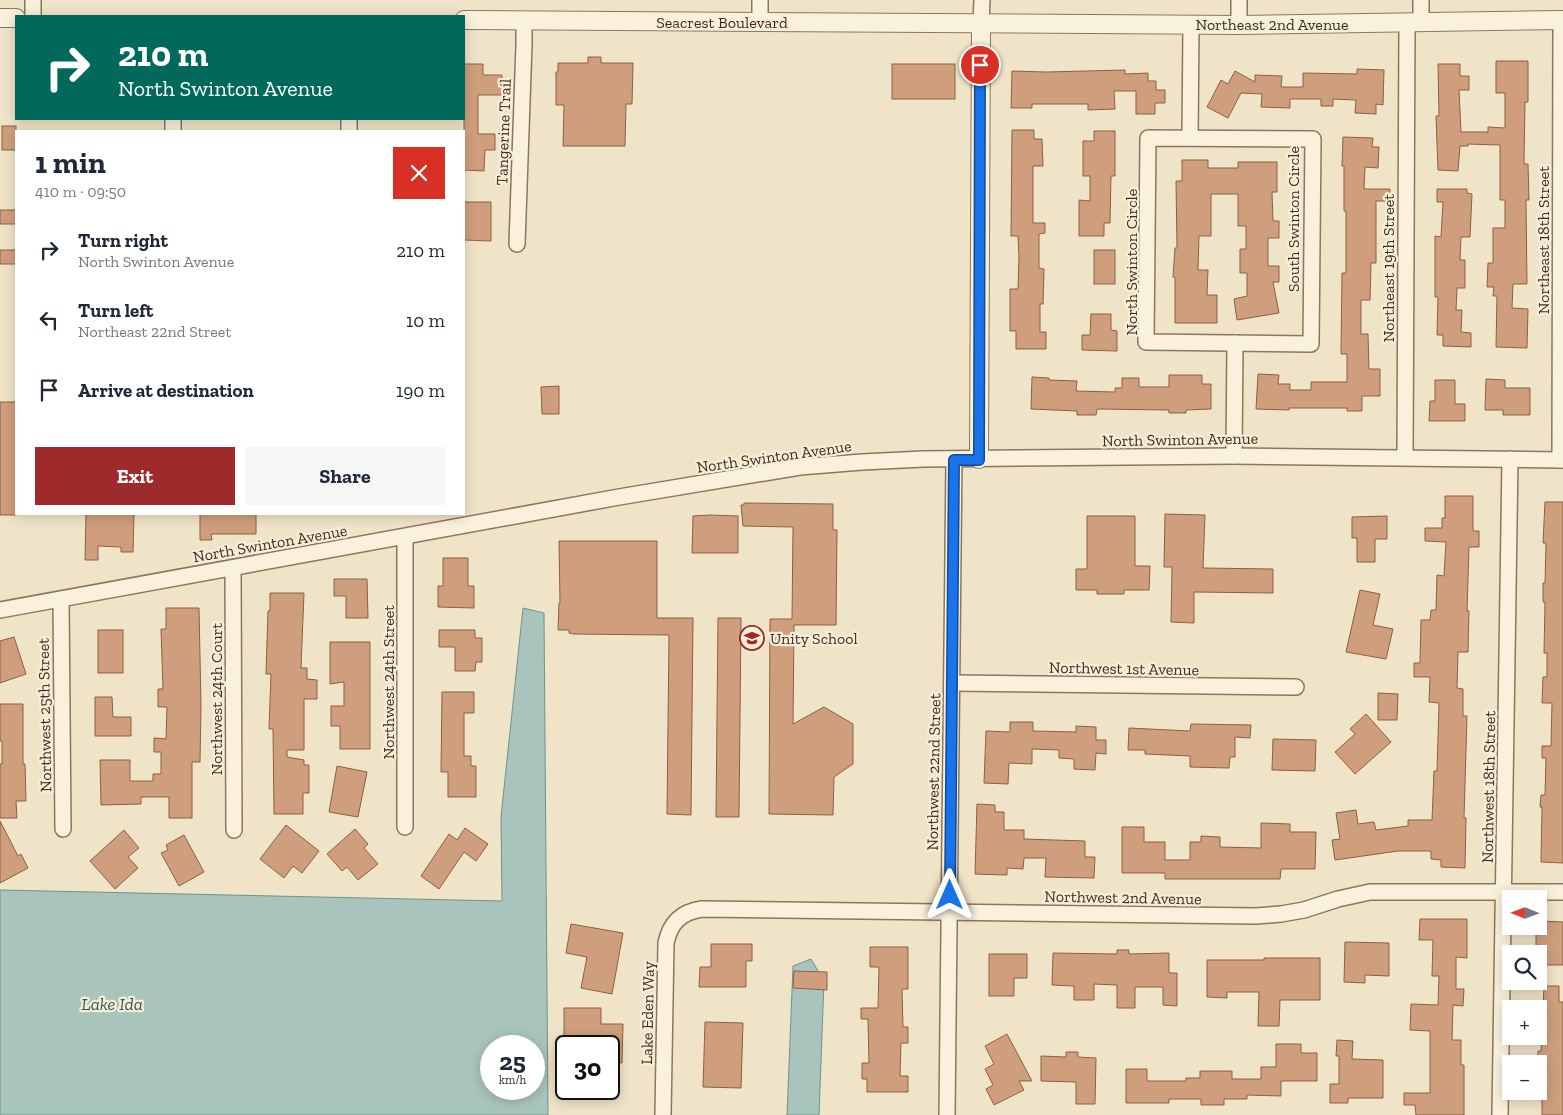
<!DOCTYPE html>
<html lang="en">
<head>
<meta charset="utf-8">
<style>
  :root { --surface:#fff; --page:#f6f6f7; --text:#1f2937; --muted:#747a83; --accent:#9e2a2b }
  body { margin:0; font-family:"Zilla Slab",serif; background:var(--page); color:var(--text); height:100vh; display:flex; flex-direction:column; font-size:19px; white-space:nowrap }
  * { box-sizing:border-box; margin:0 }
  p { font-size:16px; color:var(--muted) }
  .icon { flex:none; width:28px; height:28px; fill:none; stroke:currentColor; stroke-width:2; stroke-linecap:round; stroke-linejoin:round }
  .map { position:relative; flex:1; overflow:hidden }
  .panel { position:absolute; left:15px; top:130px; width:450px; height:385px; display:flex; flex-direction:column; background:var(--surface); border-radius:0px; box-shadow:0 2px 12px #0003 }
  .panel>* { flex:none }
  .hud { position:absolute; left:15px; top:15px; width:450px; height:105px; border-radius:0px; box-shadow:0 2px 12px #0003; background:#00695c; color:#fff; overflow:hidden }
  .needle { width:32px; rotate:271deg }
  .fabs { position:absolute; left:1502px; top:890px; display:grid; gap:10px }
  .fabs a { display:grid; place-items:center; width:45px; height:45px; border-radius:0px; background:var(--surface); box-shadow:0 2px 12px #0003; font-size:25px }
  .speed { position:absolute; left:480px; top:1035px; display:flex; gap:10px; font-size:25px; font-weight:700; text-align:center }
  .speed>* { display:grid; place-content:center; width:65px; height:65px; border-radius:50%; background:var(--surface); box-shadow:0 2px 12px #0003; line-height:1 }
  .speed small { font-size:12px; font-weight:400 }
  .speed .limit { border:2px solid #111; border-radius:8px; background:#fff; color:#111 }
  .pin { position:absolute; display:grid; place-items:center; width:42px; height:42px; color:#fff; margin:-21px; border:2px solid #fff; border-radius:50%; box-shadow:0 1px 5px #0007 }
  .me { position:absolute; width:55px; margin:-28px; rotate:0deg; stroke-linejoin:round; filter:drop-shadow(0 0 4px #0008) }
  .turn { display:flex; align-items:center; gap:18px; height:105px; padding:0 20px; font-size:22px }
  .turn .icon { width:65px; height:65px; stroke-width:2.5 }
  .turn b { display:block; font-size:35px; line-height:42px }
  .round { display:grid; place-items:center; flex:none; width:52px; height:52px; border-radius:0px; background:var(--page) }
  .headline { display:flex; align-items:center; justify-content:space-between; height:85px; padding:0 20px }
  h1 { font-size:30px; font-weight:700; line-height:38px }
  .primary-button { display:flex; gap:10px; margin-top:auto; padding:10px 20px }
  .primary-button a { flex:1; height:58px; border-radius:0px; background:var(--accent); color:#fff; font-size:20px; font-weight:700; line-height:58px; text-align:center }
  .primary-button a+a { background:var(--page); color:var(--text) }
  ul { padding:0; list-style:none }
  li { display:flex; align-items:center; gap:15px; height:70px; padding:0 20px }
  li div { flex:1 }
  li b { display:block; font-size:19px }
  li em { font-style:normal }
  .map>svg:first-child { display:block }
</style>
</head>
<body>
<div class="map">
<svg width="1563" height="1115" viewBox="0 0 1563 1115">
  <rect width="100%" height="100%" fill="#f0e4c8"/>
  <g fill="#a9c4bc" stroke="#6f938a" fill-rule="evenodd">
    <path d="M523 608 544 613 548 1115H0V890L502 901 501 817ZM491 1046H534V1089H491Z"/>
    <path d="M811 959 824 981 819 1115H787L793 966Z"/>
  </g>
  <g fill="#cf9f7d" stroke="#8d5f41">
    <path d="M588 57H601V63H633L632 104H626L625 146H563L564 105H556V72H558V63H588Z"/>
    <path d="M1496 61H1528V102H1525L1524 164H1528L1529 200H1526L1527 284H1513L1512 308 1528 309 1527 348 1496 347 1497 296H1493L1494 287H1487L1488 263H1493V228H1505V200H1500V145L1468 144V146H1460L1458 171 1438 170 1436 116H1439L1438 64H1460V76H1469V90H1459L1461 132H1488V127L1505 128V93H1496Z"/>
    <path d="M464 64H483V75H502V95H478V134H495V150H485L484 171 464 170Z"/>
    <rect x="892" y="64" width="63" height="35"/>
    <path d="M1357 69 1384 70 1383 105 1376 104V114L1355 113 1356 100 1333 99V106H1321V99H1290V108L1261 107 1262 94 1241 93 1228 118 1207 107 1221 80 1228 84 1235 71 1255 82V75L1282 76 1281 87H1303V73L1357 74Z"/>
    <path d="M1125 70V74L1148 73V81H1156V90H1165V103H1155V114H1136V91H1114L1115 109 1088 110V104H1032V108H1011L1012 71 1046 72Z"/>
    <rect x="2" y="126" width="14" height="24"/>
    <path d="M1012 130H1034V139H1042L1043 166H1033V223H1045V233L1039 234V268L1044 269 1043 304H1040V332H1046V349H1016V331H1010V289H1018L1019 257 1018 236H1011Z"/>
    <path d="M1094 131H1115V176H1111L1110 223H1104V236H1079V200L1090 201V176H1083V141H1094Z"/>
    <path d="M1343 137 1373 138 1372 147H1379L1378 168 1365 167 1364 189H1390V201H1376V263H1371L1370 300H1361V334H1368L1369 369H1380V396H1362V411H1347V408H1289V410L1256 409 1258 374 1279 375 1278 384H1290V390H1311V382H1347V354H1341L1342 273H1346V211H1344V166H1342Z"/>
    <path d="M1182 160H1208V168H1238V162H1277V192H1272L1273 221H1279V238H1268V266H1279V282H1273L1279 313 1237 320 1234 299 1247 296V273H1240V249H1246V226H1238V194H1211V236H1199L1198 270H1208L1207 295H1217V323H1175V277H1173L1175 248H1177L1176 181H1182Z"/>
    <path d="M1437 189H1467V193L1472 194 1470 237H1461L1460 260H1465V288H1457L1456 310H1462L1461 332 1471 333V347L1443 346V335H1437L1438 297H1435V236L1441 237 1443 202H1437Z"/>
    <path d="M464 202H491V241L464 240Z"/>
    <rect x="0" y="210" width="16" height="14"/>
    <rect x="0" y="250" width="16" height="14"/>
    <rect x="1094" y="250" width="21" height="34"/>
    <path d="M1091 314H1111V330L1117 331V351L1082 350V335H1090Z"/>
    <path d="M1169 375H1202V384H1211V409L1186 410V413H1169V410L1097 409 1096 415H1077V411L1031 409 1032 377 1049 378V380L1077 381 1076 391 1115 392V388H1122V378H1139V387H1169Z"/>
    <path d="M1486 379 1505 380V388H1530V415H1503V410H1485Z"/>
    <path d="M1435 380H1455V404H1465V421H1429L1430 401H1435Z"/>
    <path d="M559 386V414H542L541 387Z"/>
    <rect x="0" y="402" width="16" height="113"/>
    <path d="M1445 496H1473V531H1479V547H1469L1467 611H1469L1468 652H1458L1457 688 1463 689V716H1467L1464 818H1466L1465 868 1441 867V860L1431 859V851H1398L1335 860 1332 840 1340 839 1336 813 1356 810 1358 824 1374 822 1376 830 1408 826V820H1432L1434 771H1437L1439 703 1429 702 1430 677H1414V663H1420L1421 620H1430L1431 610H1436L1437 575 1444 576 1446 542 1425 541V528H1442V518H1445Z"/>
    <path d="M1545 502H1563V863L1541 862 1542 807H1540L1541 795H1545L1546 758H1542V746H1551L1552 703H1542L1543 677H1547V653H1544L1545 602H1543V583H1545L1546 543H1543Z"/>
    <path d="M744 503 833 504V530H837L836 625H794L793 724 824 707 853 724V764L834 777 833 815 769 814 770 619H792L793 527 743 526 741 505H744Z"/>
    <path d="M86 514H134L133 552H121V547L98 546V560H85Z"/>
    <path d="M200 514H256V534H211L212 540H200Z"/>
    <path d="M1165 514 1205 515 1203 568 1273 569V593L1194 592V623L1171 622 1172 567H1164Z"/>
    <path d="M710 515 738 516V553H692L693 516Z"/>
    <path d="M1087 516H1135V566H1150L1149 590H1124V594H1097V590H1076V569H1087Z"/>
    <path d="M1387 516V539H1375V562H1357V538H1352V517Z"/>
    <path d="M559 541H657V618H693L691 815 667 814 669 635 573 634 569 633V630H558L559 603H560Z"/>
    <path d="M443 558H468V586H474V608L438 607V586H443Z"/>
    <path d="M334 579H367L368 618H346V596H334Z"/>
    <path d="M1360 590 1380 594 1373 625 1393 629 1386 659 1346 652Z"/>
    <path d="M270 593H304L301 668H307V679L317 680V699H304V750H287V757L304 760V765H309V793H303V814H274L273 729H269L271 674H266L268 611H270Z"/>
    <path d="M166 608H199L201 706 200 762H192V818H169V797H141V804L101 805 100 760H130V781H153V774H161V752H154V738L166 739 167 707H158V689H163L161 629H166Z"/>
    <path d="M718 618H741L739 817H716Z"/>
    <rect x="98" y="630" width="25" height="43"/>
    <path d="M439 630H475V638H482V662H476L475 671H455V647H439Z"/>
    <path d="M14 637 26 674 0 683V641Z"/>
    <path d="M330 642H370V749H340V726H331V706H344V682L330 684Z"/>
    <path d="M442 692H474V713H464V756H471V766H476V797H448V772H441Z"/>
    <path d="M1378 693 1398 694 1397 720H1378Z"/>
    <path d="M95 697H112L113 717H131V736H95Z"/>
    <path d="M0 704H23V764H25L26 801H16L17 818H0V764H2V741H0Z"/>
    <path d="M1366 714 1391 742 1355 774 1335 752 1355 734 1350 729Z"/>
    <path d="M1010 722H1033V731L1076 732V726L1096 727V740H1106V754L1096 753 1095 770 1074 769V759L1059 758V750L1032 749V764L1009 763 1008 784 984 783 986 731 1010 732Z"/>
    <path d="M1191 724 1251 725 1250 738 1235 737V757H1230L1229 768 1190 767V756L1145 754V750H1128L1129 728 1190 731Z"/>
    <path d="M1273 739 1316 740 1315 771 1272 770Z"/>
    <path d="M337 766 367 772 358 817 329 812Z"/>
    <path d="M977 804 995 805V812H1004V830H1024V839L1085 841V857H1095L1094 878 1045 877 1046 858H1024L1023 869 1007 868V875L975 874Z"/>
    <path d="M0 821 18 856 21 854 28 868 0 883Z"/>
    <path d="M1261 823 1290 824V832H1316L1315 869H1281L1280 879H1165V873H1122V827H1144V842H1165V860H1190V842H1201V836L1220 837V847L1261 848Z"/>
    <path d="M286 825 319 851 302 873 293 866 284 878 260 859Z"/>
    <path d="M465 828 488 844 476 861 464 852 439 889 421 876 449 834 457 840Z"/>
    <path d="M355 829 368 844 364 848 378 864 358 880 347 867 342 871 327 854Z"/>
    <path d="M124 830 139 848 128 857 138 868 115 889 90 861Z"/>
    <path d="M184 835 204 872 179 886 161 853 168 850 166 845Z"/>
    <path d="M1420 919H1467V958L1456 957V989H1464L1463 1006 1453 1005 1452 1040H1461V1065H1464V1115H1416L1415 1105H1404V1093H1430V1031L1410 1030 1411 1004 1438 1005 1439 976H1432L1433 940H1419Z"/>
    <path d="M1539 921 1563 922V965H1539V954H1536V926H1539Z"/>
    <path d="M571 924 623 933 612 994 581 988 587 957 566 953Z"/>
    <path d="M1345 942 1389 943V976L1365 975V983L1344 982Z"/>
    <path d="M711 944H752V961H746V987H699L700 967H711Z"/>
    <path d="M870 947H908V989H902L903 1027H908V1043H901L900 1076H908V1092H867V1079H862V1063H869L868 1019H861V1008H878L879 967H870Z"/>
    <path d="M1117 950H1129V954L1169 953V973H1177V1006L1163 1005V987H1135V1008H1117V985L1094 984V1000H1074V986L1052 985 1053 953 1117 954Z"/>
    <path d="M989 954H1027V978H1014V996H989Z"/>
    <path d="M1264 958H1320V1000H1280L1279 1026H1258L1259 992H1227V998L1207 997V960H1264Z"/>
    <path d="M794 971 827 972V990L793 988Z"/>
    <path d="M1544 986H1559V1002H1563V1115H1542V1090H1539L1538 1064V1051H1541Z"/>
    <path d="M564 1008H601V1024H623L622 1063 609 1062V1046H586V1036H564Z"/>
    <path d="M705 1022 743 1023 741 1088 703 1087Z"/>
    <path d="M1007 1034 1032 1081H1019L1024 1090 994 1105 986 1089 993 1085 985 1069 994 1064 985 1046Z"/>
    <path d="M1337 1040 1353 1041 1352 1059 1383 1060V1098H1348V1103H1330V1084H1339V1056H1336Z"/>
    <path d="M1276 1044H1301V1053H1317V1081H1281V1096L1247 1095V1099H1224V1105H1201V1099H1169V1103H1126V1069H1147V1081H1186V1078H1200V1071H1232V1079H1261V1067H1276Z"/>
    <path d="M1066 1052H1078V1057L1096 1058 1095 1104H1076V1082L1041 1081V1056L1066 1057Z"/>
  </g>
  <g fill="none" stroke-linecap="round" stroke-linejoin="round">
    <defs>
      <g id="minor">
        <path d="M33 16V0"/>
        <path d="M760 22V0"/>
        <path d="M981 23 982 0"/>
        <path d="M1421 23V0"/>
        <path d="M1239 25V0"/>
        <path d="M173 131V119"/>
        <path d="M349 131V119"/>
        <path d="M1148 138 1313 139 1311 344 1146 342Z"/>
        <path d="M1190 138 1191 24"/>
        <path d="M517 244 524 44V21"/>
        <path d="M1234 456 1235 343"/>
        <path d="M1405 457 1407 23"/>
        <path d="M1560 460 1561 20"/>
        <path d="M233 568 234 830"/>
        <path d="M61 599 63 829"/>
        <path d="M0 610 619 497 800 467 862 462 923 459 1234 456 1563 460"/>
        <path d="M952 683 1296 687"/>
        <path d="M405 827V537"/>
        <path d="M663 1115 666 943C670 923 681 912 702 909L1256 916 1281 914 1304 910 1338 899 1370 892H1563"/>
        <path d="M947 1115 954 459"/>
        <path d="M1500 1115 1510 459"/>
      </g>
      <g id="tertiary">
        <path d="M0 18H16"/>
        <path d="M464 20 1239 25 1563 20"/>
        <path d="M979 459 981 23"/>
      </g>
    </defs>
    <use href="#minor" stroke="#8d765c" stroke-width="18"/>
    <use href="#tertiary" stroke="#8d765c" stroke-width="20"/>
    <use href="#minor" stroke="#faf1dc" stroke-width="15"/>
    <use href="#tertiary" stroke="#faf1dc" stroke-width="18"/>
  </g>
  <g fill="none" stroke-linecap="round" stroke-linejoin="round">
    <defs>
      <path id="route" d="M950 895 954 460H979L980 65"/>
    </defs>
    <use href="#route" stroke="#114b97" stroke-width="12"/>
    <use href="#route" stroke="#1a73e8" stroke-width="9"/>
  </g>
  <defs>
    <symbol id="school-ring" viewBox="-11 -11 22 22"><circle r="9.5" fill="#f7eed8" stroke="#9e2a2b" stroke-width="1.5"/><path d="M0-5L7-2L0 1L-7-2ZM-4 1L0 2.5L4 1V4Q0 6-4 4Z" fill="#9e2a2b"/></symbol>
  </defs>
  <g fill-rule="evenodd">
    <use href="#school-ring" x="738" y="624" width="28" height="28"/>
  </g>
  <g text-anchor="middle" stroke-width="4.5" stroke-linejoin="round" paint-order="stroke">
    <g font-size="16" fill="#3d2e20" stroke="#f7eed8">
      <text x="722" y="28">Seacrest Boulevard</text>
      <text x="1272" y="30">Northeast 2nd Avenue</text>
      <text transform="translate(503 132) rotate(-88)" y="6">Tangerine Trail</text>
      <text transform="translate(1293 219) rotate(-90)" y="6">South Swinton Circle</text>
      <text transform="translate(1543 240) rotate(-90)" y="6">Northeast 18th Street</text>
      <text transform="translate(1131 262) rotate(-90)" y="6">North Swinton Circle</text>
      <text transform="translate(1388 268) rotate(-90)" y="6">Northeast 19th Street</text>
      <text transform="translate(1180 439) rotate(-1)" y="6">North Swinton Avenue</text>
      <text transform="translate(774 456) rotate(-8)" y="6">North Swinton Avenue</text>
      <text transform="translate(270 543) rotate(-10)" y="6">North Swinton Avenue</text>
      <text transform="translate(1124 668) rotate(1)" y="6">Northwest 1st Avenue</text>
      <text transform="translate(388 682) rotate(-90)" y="6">Northwest 24th Street</text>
      <text transform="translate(216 699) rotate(-90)" y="6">Northwest 24th Court</text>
      <text transform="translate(44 715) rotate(-91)" y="6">Northwest 25th Street</text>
      <text transform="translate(933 772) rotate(-89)" y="6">Northwest 22nd Street</text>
      <text transform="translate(1488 787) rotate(-89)" y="6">Northwest 18th Street</text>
      <text transform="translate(1123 897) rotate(1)" y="6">Northwest 2nd Avenue</text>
      <text transform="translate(647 1013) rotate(-89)" y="6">Lake Eden Way</text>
    </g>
    <g font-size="16" fill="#3d2e20" stroke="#f7eed8" text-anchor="start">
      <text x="770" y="644">Unity School</text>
    </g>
    <g font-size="18" font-style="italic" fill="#2f5d5a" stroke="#f7eed8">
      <text x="112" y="1010">Lake Ida</text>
    </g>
  </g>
</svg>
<div class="fabs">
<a><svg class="needle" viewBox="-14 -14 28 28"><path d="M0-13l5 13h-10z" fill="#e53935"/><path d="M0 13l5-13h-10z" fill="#747a83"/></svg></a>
<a><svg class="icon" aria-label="search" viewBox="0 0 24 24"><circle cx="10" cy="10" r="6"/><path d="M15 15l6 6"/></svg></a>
<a>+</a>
<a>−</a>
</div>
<div class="speed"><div>25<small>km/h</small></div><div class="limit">30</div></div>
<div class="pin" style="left:980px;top:65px;background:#d93025"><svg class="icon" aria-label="arrive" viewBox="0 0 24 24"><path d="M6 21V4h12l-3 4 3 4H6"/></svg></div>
<svg class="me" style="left:950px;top:895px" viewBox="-20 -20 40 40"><path d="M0-17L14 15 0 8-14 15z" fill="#1a73e8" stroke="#fff" stroke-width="4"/></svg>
<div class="hud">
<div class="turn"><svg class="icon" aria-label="right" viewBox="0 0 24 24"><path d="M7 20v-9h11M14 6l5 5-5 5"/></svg><div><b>210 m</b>North Swinton Avenue</div></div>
</div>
<section class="panel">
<div class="headline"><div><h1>1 min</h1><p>410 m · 09:50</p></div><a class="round" style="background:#d93025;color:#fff"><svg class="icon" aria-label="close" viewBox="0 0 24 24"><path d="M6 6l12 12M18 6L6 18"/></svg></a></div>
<ul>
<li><svg class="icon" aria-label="right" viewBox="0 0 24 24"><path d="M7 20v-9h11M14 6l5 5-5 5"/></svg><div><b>Turn right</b><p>North Swinton Avenue</p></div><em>210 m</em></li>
<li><svg class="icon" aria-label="left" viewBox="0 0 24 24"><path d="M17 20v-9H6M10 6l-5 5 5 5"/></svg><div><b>Turn left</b><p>Northeast 22nd Street</p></div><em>10 m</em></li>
<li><svg class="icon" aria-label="arrive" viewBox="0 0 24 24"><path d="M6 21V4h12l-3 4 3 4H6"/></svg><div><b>Arrive at destination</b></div><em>190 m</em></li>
</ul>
<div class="primary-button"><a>Exit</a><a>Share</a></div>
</section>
</div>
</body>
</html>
